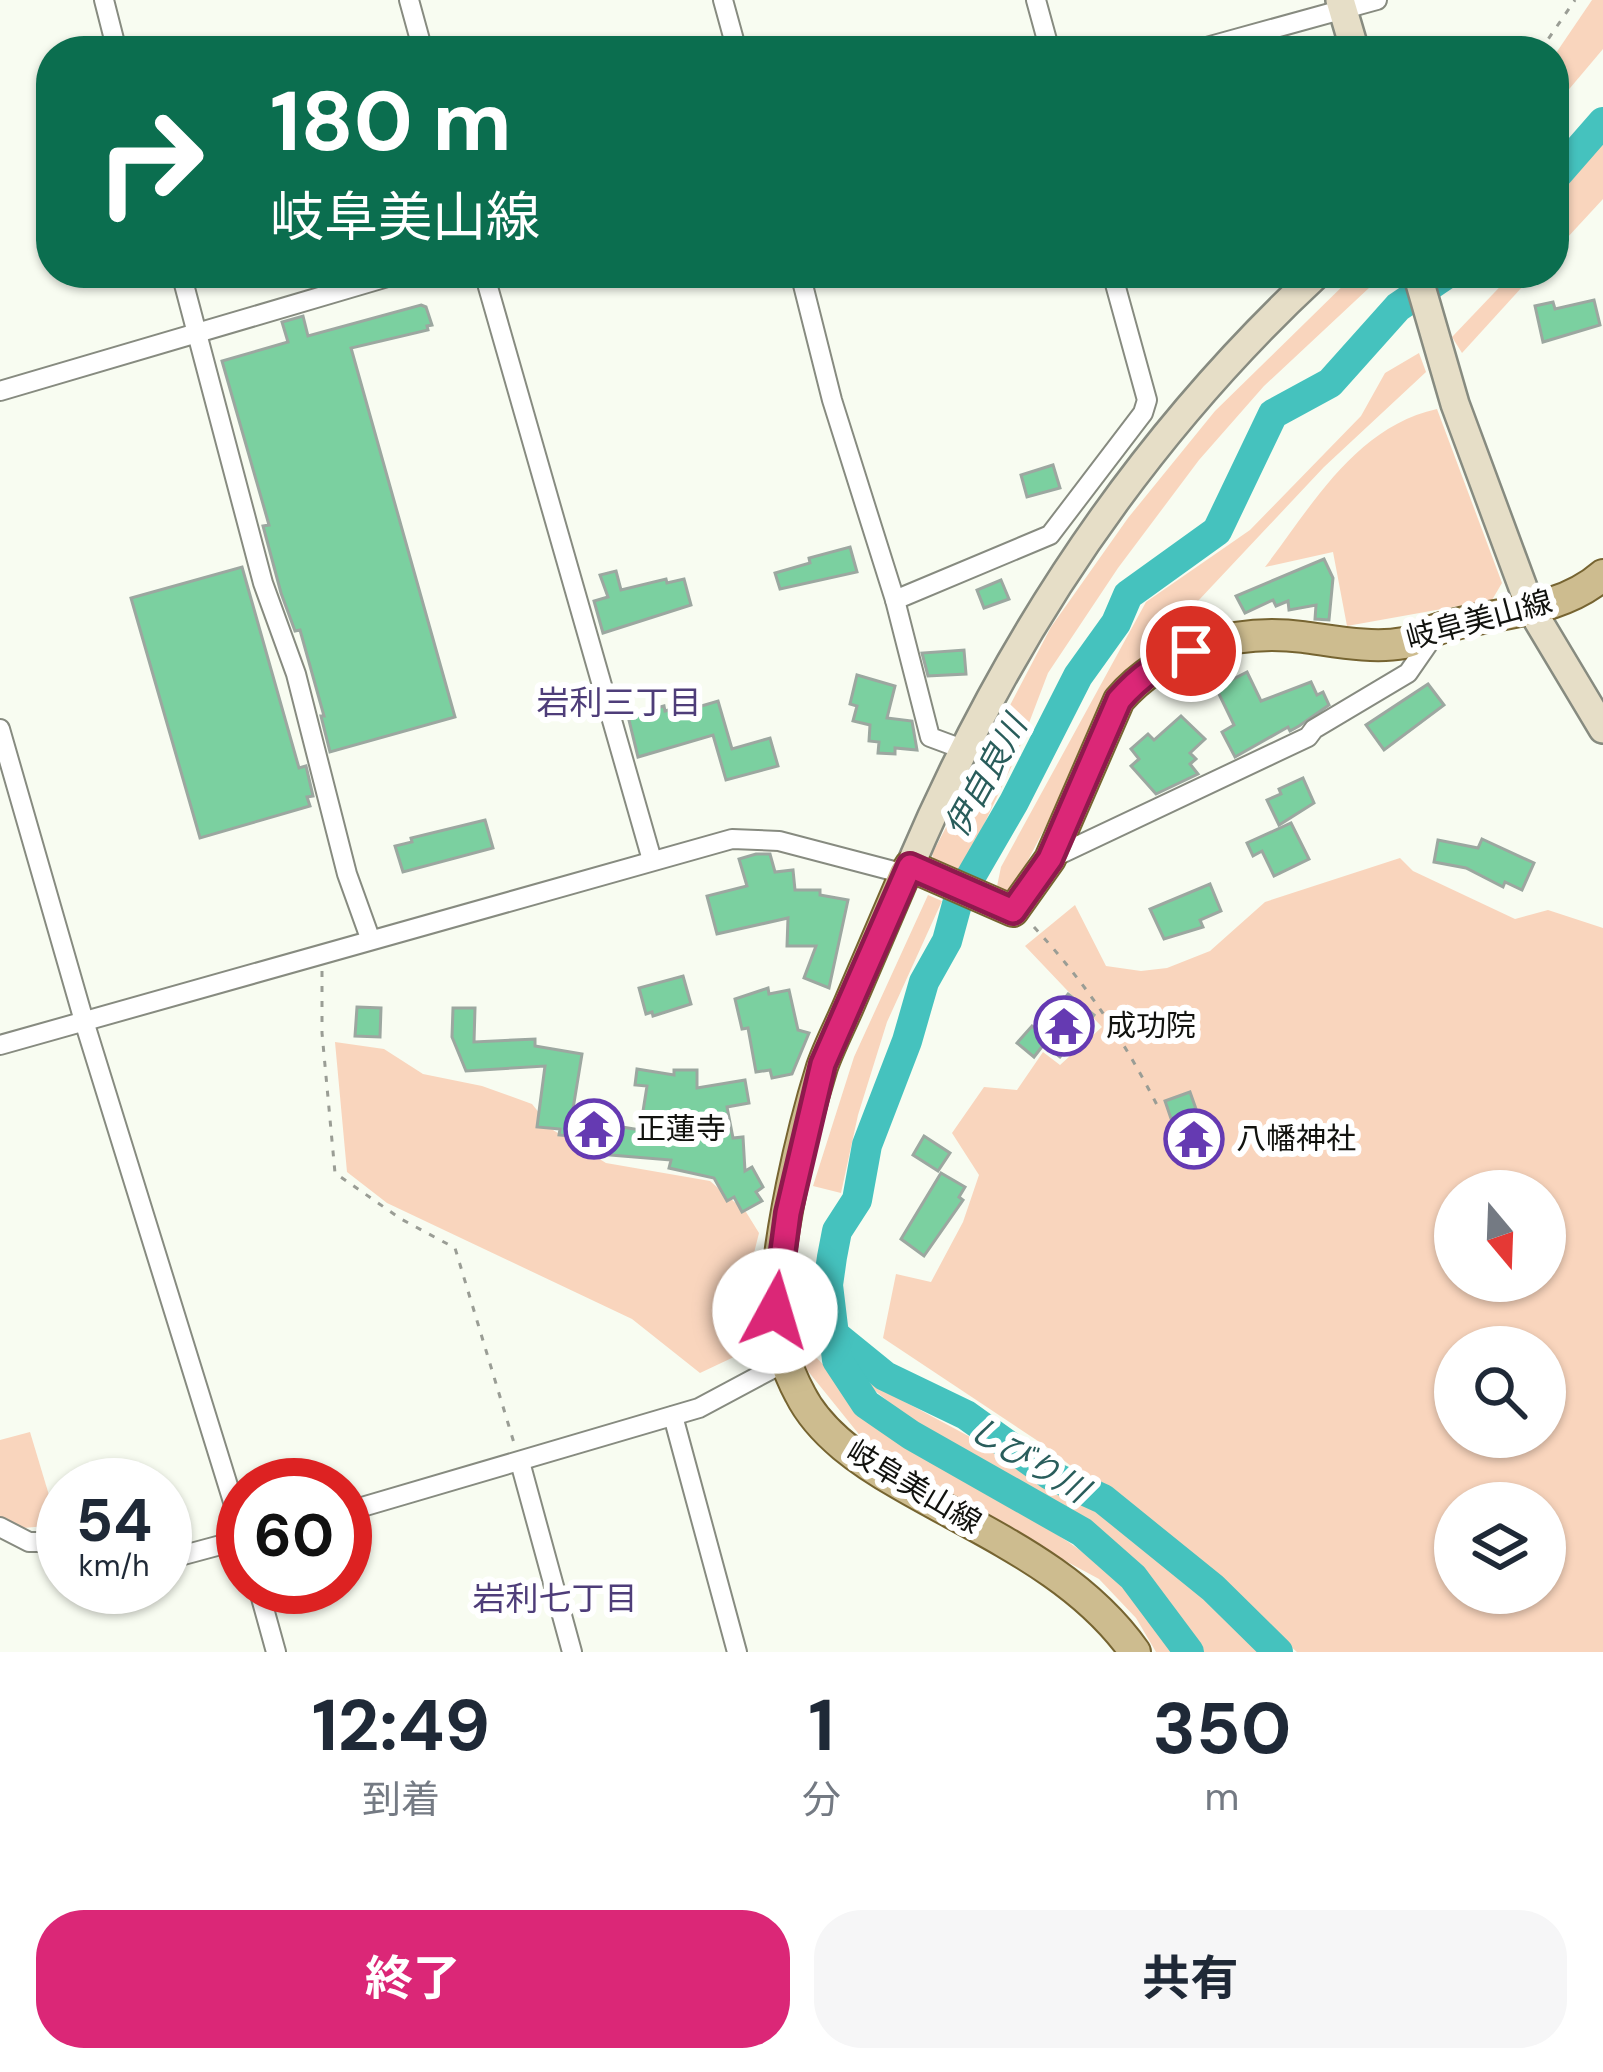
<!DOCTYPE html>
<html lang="ja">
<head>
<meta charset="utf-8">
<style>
  :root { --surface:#fff; --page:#f6f6f7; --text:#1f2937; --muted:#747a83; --accent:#db2777 }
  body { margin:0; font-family:"DM Sans","Noto Sans JP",sans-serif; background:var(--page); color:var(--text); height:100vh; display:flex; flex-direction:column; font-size:45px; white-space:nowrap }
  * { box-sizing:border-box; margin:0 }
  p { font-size:39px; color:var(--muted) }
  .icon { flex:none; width:66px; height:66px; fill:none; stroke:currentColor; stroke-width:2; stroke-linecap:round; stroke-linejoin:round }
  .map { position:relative; height:1652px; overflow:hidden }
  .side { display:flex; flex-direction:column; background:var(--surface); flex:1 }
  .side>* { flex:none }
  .banner { position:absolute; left:36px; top:36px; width:1533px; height:252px; border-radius:48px; box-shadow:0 3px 9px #0004; background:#0b6e4f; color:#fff; overflow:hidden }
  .needle { width:78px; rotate:161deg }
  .tools { position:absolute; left:1434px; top:1170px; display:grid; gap:24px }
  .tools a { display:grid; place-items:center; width:132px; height:132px; border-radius:50%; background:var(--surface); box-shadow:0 3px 9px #0004; font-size:60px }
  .speed { position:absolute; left:36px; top:1458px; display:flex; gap:24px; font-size:60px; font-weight:700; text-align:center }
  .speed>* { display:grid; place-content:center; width:156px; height:156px; border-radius:50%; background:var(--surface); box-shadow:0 3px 9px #0004; line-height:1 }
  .speed small { font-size:30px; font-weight:400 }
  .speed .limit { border:18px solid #d22; background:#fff; color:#111 }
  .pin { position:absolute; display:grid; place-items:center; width:102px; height:102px; color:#fff; margin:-51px; border:6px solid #fff; border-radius:50%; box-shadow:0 3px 12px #0007 }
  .me { position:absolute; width:132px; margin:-66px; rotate:6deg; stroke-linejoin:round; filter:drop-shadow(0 0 9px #0008) }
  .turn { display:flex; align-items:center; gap:42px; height:252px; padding:0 36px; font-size:54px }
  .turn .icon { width:156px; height:156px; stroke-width:2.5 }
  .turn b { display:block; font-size:84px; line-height:102px }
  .eta { display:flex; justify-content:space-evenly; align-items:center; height:204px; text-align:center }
  .eta b { font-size:72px; font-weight:700; line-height:84px }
  .button { display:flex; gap:24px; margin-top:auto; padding:24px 36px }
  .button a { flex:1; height:138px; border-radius:48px; background:var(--accent); color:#fff; font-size:48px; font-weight:700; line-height:138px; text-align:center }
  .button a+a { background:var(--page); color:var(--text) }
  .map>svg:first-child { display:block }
</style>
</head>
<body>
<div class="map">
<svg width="1603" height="1652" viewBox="0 0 1603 1652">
  <rect width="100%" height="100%" fill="#f8fcf1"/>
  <g fill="#f9d5bd" fill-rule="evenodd">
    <path d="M1592 0H1603V49L1554 107V56Z"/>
    <path d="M1603 142V199L1554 252V202Z"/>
    <path d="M1356 273H1385L1264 386 1199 460 1118 568 1048 673 1016 757 960 875 934 861 932 854 1051 627 1128 518 1215 411Z"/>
    <path d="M1513 273H1535L1462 353 1452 337Z"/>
    <path d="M1419 353 1426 372 1324 467 1120 684 1012 891H996L1001 867 1146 602 1250 530 1361 416 1385 373Z"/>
    <path d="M1437 409 1502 583 1492 600 1347 626 1333 552 1265 567C1313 504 1356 427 1437 409Z"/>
    <path d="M1400 858 1413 871 1515 919 1548 910 1603 928V1652H1297L1185 1555 1044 1445 883 1338 896 1274 931 1282 963 1222 979 1175 952 1133 984 1087 1017 1090 1043 1052 1060 1065 1102 1027 1025 946 1075 905 1106 966 1141 971 1167 968 1210 951 1265 902ZM1455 1191H1545V1281H1455ZM1455 1347H1545V1437H1455ZM1455 1503H1545V1593H1455Z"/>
    <path d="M928 895 942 901 887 1022 858 1115 841 1193 813 1186 854 1057Z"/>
    <path d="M335 1042 384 1049 423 1074 482 1086 532 1104 553 1130 606 1163 710 1181 746 1212 759 1233 750 1269 748 1330 736 1356 700 1373 632 1319 387 1203 347 1172Z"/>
    <path d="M806 1347C845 1387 885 1427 932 1458 1026 1521 1115 1551 1177 1652H1156L1136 1618 1099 1579 915 1480 870 1448 799 1360Z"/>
    <path d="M857 1376 1113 1514 1262 1652H1204L1141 1573 1084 1523 917 1425Z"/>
    <path d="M30 1432 58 1525 23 1528 0 1517V1440Z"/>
  </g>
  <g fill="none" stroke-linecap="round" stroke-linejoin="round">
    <g stroke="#45c2be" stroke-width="30">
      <path d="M1554 178 1603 122"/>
      <path d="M837 1337 885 1376 966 1415 1050 1475 1103 1499 1213 1588 1278 1652"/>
      <path d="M1189 1652 1133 1577 1082 1532 911 1435 866 1404 837 1360 828 1285 832 1257 837 1231 857 1200 867 1145 907 1041 924 982 947 941 959 897 1014 802 1078 676 1116 623 1128 595 1217 531 1273 414 1330 383 1398 307 1448 273"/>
    </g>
  </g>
  <g fill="#7bd0a0" stroke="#9ca7a0" stroke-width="3">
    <path d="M1594 300 1600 325 1543 342 1535 306 1553 302 1555 309Z"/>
    <path d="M421 305 426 307 432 325 427 326 428 330 351 348 455 717 330 752 321 716H324L300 630 295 631 281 593 263 526 269 525 222 361 288 342 282 322 303 316 308 336Z"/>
    <path d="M1053 465 1060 488 1027 497 1021 475Z"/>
    <path d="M850 547 857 572 780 589 775 573 810 563 809 558Z"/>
    <path d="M1324 559 1333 578 1329 620 1315 619 1316 605 1289 610 1288 601 1276 606 1273 600 1245 613 1236 596Z"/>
    <path d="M242 567 299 768 306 766 313 796 307 797 310 806 200 838 131 598Z"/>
    <path d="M616 571 621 590 666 579 667 583 684 579 691 605 603 633 594 601 608 597 600 575Z"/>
    <path d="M1001 580 1009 599 984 608 977 590Z"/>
    <path d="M964 650 966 674 928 676 922 653Z"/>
    <path d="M1247 672 1261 701 1311 682 1317 695 1323 692 1329 705 1299 726 1290 731 1288 727 1235 757 1222 732 1234 725 1216 688Z"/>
    <path d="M857 675 895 686 887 718 912 721 917 750 895 748V754L878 753 879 742 869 741 870 725 853 721 857 706 850 704Z"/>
    <path d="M1428 684 1444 705 1384 750 1366 725Z"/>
    <path d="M718 701 732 749 770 738 778 766 726 780 713 735 638 757 628 716 664 706 665 711 697 702 698 707Z"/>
    <path d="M1181 716 1205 739 1190 753 1196 759 1190 764 1198 774 1156 794 1131 766 1139 759 1131 749 1148 734 1154 740Z"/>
    <path d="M1303 778 1314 803 1279 825 1267 800 1281 794 1279 789Z"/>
    <path d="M485 820 493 848 403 872 395 846 412 842 411 838Z"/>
    <path d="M1291 823 1309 859 1274 876 1262 851 1253 856 1247 843Z"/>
    <path d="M1482 839 1534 863 1522 890 1505 882 1503 887 1466 868 1434 862 1438 840 1478 848Z"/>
    <path d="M756 854H770L775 872 793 870 795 890H820V895L848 900 829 988 804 978 816 946H787L788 918 717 934 707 896 747 886 739 859Z"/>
    <path d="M1210 884 1221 911 1200 920 1203 927 1164 939 1150 909Z"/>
    <path d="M683 976 691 1004 653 1016 652 1012 646 1014 639 988Z"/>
    <path d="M768 988 769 994 789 990 798 1030 809 1033 792 1074 772 1078 770 1070 756 1072 748 1028 742 1029 735 999Z"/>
    <path d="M1068 994 1094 1015 1060 1057 1044 1044 1034 1057 1017 1043 1032 1026 1038 1031Z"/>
    <path d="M357 1007 381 1008 380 1037 355 1036Z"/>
    <path d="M453 1008H475L474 1042 535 1039V1046L582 1054 573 1109 588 1111 587 1121 640 1130 647 1086 635 1085 637 1069 674 1075V1070H697V1088L745 1080 749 1103 727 1107 733 1138 743 1137 745 1171 752 1167 763 1187 756 1192 762 1201 742 1212 734 1197 727 1201 714 1178 669 1168 671 1160 587 1153V1147L579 1146 580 1137 559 1135 560 1129 537 1127 545 1066 466 1071 452 1037Z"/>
    <path d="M1190 1092 1207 1140 1181 1148 1165 1101Z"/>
    <path d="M924 1136 950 1153 938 1171 913 1155Z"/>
    <path d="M941 1173 965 1187 959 1197 963 1200 924 1256 901 1239Z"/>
  </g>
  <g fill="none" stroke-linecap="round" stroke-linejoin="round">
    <defs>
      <g id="street">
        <path d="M104 0 117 51"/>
        <path d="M409 0 423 51"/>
        <path d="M723 0 737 51"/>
        <path d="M1036 0 1050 51"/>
        <path d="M1192 51 1377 0"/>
        <path d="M181 273 263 583 296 674 347 874 370 938"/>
        <path d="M484 273 652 860"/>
        <path d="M800 273 832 400 895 600 930 737 965 750"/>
        <path d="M0 391 401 273"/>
        <path d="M895 600 1050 535 1143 413 1147 400 1112 273"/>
        <path d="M0 729 84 1021 243 1534"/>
        <path d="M1050 859 1308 737 1314 729 1408 673 1435 634"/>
        <path d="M0 1045 732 839 779 841 905 874"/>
        <path d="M673 1416 737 1652"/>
        <path d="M520 1462 572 1652"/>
        <path d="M345 1512 699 1408 787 1361"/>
        <path d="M0 1527 29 1542H63"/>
        <path d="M165 1560 243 1539"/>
        <path d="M258 1587 276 1652"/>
      </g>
      <g id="secondary">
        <path d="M1340 0 1355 51"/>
        <path d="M1417 273 1455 404 1531 609 1603 729"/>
        <path d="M910 866C1006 640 1138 440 1318 273"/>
      </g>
      <path id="primary" d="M1135 1652C1078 1571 984 1533 900 1484 863 1463 820 1434 800 1394 788 1372 774 1333 775 1307 779 1233 800 1138 822 1067 830 1044 842 1022 851 1000 869 958 887 916 905 874L910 866 1013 911 1050 859 1119 700C1163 649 1236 628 1303 637 1334 641 1372 649 1404 643 1416 641 1426 632 1438 629 1493 611 1557 615 1603 575"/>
    </defs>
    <use href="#street" stroke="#878b80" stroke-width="22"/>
    <use href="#secondary" stroke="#878b80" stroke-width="32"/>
    <use href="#primary" stroke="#766431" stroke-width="34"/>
    <g stroke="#9a9d95" stroke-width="3" stroke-dasharray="6 9" stroke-linecap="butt">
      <path d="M1540 51 1575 0"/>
      <path d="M1034 927C1085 982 1124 1040 1158 1107"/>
      <path d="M322 971V1033L335 1173 401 1219 455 1248 514 1443"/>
    </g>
    <use href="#street" stroke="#fff" stroke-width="18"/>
    <use href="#secondary" stroke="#e6dec7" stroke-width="27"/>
    <use href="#primary" stroke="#cdbc8f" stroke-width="30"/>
  </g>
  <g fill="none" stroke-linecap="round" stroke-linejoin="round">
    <defs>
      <path id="route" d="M775 1311 788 1213 823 1064 910 866 1013 911 1050 859 1119 700C1140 676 1160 662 1191 651"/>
    </defs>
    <use href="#route" stroke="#8e194d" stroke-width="30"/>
    <use href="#route" stroke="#db2777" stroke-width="21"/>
  </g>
  <defs>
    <symbol id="temple-ring" viewBox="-11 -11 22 22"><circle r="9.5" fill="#fff" stroke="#653ab2" stroke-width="1.5"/><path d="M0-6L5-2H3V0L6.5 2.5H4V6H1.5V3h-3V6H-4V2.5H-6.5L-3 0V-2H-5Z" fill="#653ab2"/></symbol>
  </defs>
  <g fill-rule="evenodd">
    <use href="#temple-ring" x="1031" y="993" width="66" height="66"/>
    <use href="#temple-ring" x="561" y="1096" width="66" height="66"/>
    <use href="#temple-ring" x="1161" y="1106" width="66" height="66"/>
  </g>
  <g text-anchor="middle" stroke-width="12" stroke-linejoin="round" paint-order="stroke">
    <g font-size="30" fill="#12130f" stroke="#fff">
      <text transform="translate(1479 620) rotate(-15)" y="10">岐阜美山線</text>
      <text transform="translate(914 1487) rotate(31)" y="10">岐阜美山線</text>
    </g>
    <g font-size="30" fill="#12130f" stroke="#fff" text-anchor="start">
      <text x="1106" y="1036">成功院</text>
      <text x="636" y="1139">正蓮寺</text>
      <text x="1236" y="1149">八幡神社</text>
    </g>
    <g font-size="33" fill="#4e3d79" stroke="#fff">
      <text x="619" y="714">岩利三丁目</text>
      <text x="555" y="1610">岩利七丁目</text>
    </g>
    <g font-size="33" font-style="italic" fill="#295d5b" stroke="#fff">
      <text transform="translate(985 776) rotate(-61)" y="12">伊自良川</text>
      <text transform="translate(1029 1459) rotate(31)" y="12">しびり川</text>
    </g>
  </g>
</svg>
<div class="tools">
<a><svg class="needle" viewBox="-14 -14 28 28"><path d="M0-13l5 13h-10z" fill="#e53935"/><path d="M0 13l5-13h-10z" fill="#747a83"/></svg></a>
<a><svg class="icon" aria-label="search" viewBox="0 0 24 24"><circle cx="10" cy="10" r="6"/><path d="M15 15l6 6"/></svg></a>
<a><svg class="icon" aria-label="layers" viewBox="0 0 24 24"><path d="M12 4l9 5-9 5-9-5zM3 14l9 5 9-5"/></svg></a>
</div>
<div class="speed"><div>54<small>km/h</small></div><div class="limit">60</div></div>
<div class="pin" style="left:1191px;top:651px;background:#d93025"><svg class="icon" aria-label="arrive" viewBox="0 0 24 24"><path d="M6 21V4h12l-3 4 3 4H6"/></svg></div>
<svg class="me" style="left:775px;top:1311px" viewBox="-20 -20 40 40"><circle r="19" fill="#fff"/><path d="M0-13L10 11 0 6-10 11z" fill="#db2777"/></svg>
<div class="banner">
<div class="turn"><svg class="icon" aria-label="right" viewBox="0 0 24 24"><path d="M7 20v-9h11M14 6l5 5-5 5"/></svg><div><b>180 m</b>岐阜美山線</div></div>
</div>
</div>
<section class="side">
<div class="eta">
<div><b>12:49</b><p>到着</p></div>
<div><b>1</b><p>分</p></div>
<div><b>350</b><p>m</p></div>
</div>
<div class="button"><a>終了</a><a>共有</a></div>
</section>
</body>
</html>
